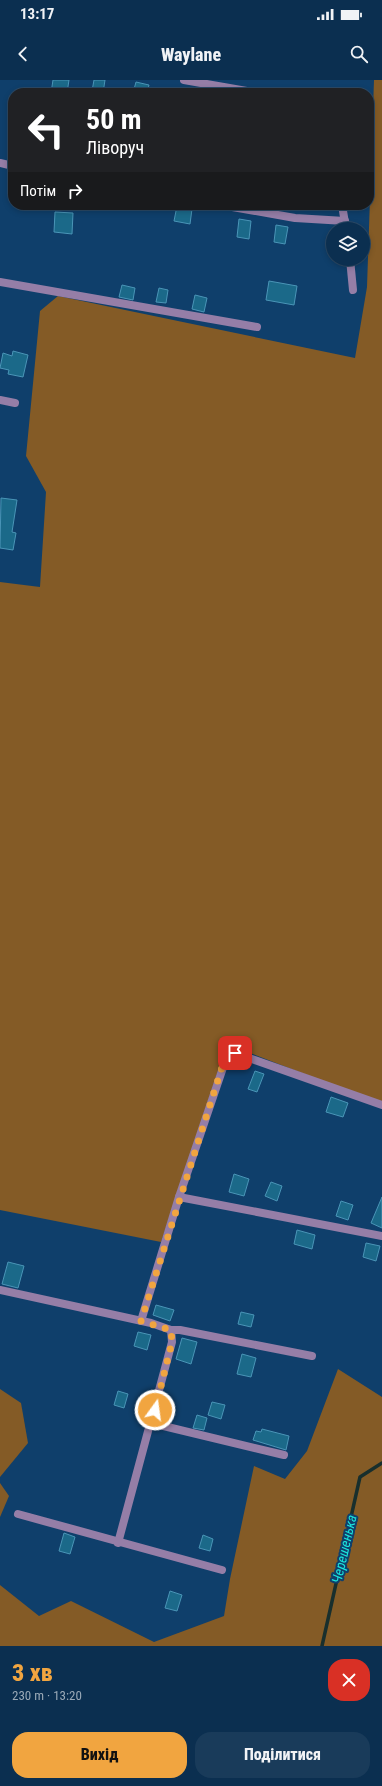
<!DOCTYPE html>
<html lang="uk">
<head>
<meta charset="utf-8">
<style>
  :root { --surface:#0b2f50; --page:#193b5a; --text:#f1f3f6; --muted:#9aa9b7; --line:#2b4a67; --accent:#f1a540 }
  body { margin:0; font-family:"Roboto Condensed",sans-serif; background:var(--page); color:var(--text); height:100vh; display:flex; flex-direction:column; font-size:15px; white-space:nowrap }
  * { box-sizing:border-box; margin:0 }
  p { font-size:13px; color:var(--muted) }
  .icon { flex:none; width:22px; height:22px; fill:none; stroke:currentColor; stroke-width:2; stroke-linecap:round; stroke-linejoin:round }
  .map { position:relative; height:1566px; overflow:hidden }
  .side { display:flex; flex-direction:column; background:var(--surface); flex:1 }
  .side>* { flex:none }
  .hud { position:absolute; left:8px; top:8px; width:366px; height:122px; border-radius:16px; box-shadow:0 2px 6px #0003,0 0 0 1px var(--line); background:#202124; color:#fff; overflow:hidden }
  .fabs { position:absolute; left:326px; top:142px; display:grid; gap:8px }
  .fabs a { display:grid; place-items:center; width:44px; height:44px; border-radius:50%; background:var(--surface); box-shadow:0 2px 6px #0003,0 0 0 1px var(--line); font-size:20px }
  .pin { position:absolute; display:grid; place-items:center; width:34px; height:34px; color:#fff; margin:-17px; border-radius:8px; box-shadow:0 2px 6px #0006 }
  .me { position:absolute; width:44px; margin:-22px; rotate:14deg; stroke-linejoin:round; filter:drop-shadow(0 0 3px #0008) }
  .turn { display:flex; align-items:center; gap:14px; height:84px; padding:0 12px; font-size:18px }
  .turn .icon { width:52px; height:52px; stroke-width:2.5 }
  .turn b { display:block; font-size:28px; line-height:34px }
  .then { display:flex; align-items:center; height:38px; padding:0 12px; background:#0003; gap:8px; font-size:15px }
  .round { display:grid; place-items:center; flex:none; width:42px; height:42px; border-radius:16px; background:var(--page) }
  .summary { display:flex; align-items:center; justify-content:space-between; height:68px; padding:0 12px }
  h1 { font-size:24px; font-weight:800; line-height:30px; color:var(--accent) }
  .cta { display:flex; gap:8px; margin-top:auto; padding:8px 12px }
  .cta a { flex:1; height:46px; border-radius:16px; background:var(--accent); color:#111; font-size:16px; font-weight:800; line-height:46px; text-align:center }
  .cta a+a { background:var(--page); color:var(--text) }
  .status { display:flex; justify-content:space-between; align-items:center; height:28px; padding:0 20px; background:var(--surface); direction:ltr }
  .status svg { height:11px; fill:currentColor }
  header { display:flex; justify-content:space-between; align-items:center; height:52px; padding:0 12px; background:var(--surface); font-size:18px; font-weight:800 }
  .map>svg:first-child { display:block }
</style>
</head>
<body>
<div class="status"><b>13:17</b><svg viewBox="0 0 49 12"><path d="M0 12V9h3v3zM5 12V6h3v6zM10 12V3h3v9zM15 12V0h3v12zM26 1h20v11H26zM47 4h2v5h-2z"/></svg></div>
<header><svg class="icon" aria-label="back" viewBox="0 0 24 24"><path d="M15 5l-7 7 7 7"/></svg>Waylane<svg class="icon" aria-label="search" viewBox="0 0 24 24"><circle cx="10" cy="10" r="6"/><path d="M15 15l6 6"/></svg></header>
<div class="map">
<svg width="382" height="1566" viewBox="0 0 382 1566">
  <rect width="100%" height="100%" fill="#0f3f6b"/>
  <g fill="#845b26">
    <path d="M374 0H382V1024L227 964 161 1162 0 1130V502L40 507 46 412 26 376 40 231 58 216 355 278 367 207Z"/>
    <path d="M338 1289 382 1317V1566H0V1505L39 1536 71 1521 154 1562 224 1536 230 1499 254 1386 285 1399 307 1371Z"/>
    <path d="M0 1309 21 1323 28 1363 0 1397Z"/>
    <path d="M0 1403 9 1416 0 1437Z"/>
  </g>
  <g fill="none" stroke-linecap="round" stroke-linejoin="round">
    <path stroke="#182f2d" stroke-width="3.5" d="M322 1566 360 1397 382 1383"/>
  </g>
  <g fill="#1b6989" stroke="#4a95b7">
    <path d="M53 0H69L67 13H51Z"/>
    <path d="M94 0H105L103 13 92 11Z"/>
    <path d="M136 2 149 5 147 13H133Z"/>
    <path d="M177 126 192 129 190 144 174 141Z"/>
    <path d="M55 132 73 133 72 154 54 152Z"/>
    <path d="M239 139 251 141 249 159 237 157Z"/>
    <path d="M276 145 288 147 285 164 274 162Z"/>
    <path d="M269 201 297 206 294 225 266 220Z"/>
    <path d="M122 205 135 208 133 220 119 217Z"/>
    <path d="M159 208 168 210 166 223 156 222Z"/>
    <path d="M195 215 207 218 204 232 192 229Z"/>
    <path d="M13 271 28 275 23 297 8 294 9 290 0 288 3 273 12 276Z"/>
    <path d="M1 418 17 420 12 452 16 453 13 470 0 468Z"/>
    <path d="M255 991 264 994 257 1012 248 1009Z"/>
    <path d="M331 1017 348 1023 343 1037 326 1032Z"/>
    <path d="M234 1094 249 1099 244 1116 229 1112Z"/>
    <path d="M271 1102 282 1106 277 1121 265 1116Z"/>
    <path d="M382 1117V1148L371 1143Z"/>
    <path d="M341 1121 353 1125 348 1140 336 1136Z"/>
    <path d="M297 1150 315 1155 312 1169 294 1164Z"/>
    <path d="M366 1163 380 1166 376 1181 363 1177Z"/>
    <path d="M8 1182 24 1186 18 1208 2 1204Z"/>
    <path d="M156 1225 174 1230 170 1241 153 1235Z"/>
    <path d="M241 1232 254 1235 251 1247 238 1244Z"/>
    <path d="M138 1252 151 1255 147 1270 134 1266Z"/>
    <path d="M182 1258 197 1262 191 1284 176 1279Z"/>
    <path d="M242 1274 256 1278 251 1297 237 1294Z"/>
    <path d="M118 1311 128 1314 124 1328 114 1325Z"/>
    <path d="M212 1322 225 1325 221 1339 208 1335Z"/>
    <path d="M197 1335 207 1338 204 1350 193 1348Z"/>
    <path d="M262 1349 289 1356 286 1370 253 1360 256 1351 261 1352Z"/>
    <path d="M64 1453 75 1457 70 1474 59 1471Z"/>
    <path d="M203 1455 213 1459 210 1471 199 1468Z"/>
    <path d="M170 1511 182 1515 177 1531 165 1528Z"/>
  </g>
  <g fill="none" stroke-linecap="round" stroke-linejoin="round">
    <g stroke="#957ea7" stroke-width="8">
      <path d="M184 0 258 13"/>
      <path d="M0 83 13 86"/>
      <path d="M221 125 295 138 345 141"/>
      <path d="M342 125 346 149"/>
      <path d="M350 179 353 210"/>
      <path d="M0 202 257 247"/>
      <path d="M0 320 15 323"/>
      <path d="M179 1117 382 1156"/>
      <path d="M0 1210 151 1243 171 1250 172 1262 118 1463"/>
      <path d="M141 1241 179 1117 227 976 235 973 382 1025"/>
      <path d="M171 1250H180L312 1276"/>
      <path d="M151 1343 284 1375"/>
      <path d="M18 1434 222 1490"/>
    </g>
  </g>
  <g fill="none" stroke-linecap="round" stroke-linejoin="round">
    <path stroke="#f1a540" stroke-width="7" stroke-dasharray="0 12.6" d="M155 1330 172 1262 171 1250 141 1241 224 981 227 976 235 973"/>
  </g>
  <g text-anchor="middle" stroke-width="4" stroke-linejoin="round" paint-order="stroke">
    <g font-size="14" font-style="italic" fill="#1be5dd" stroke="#0f3f6b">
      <text transform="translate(344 1469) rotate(-77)" y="5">Черешенька</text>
    </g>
  </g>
</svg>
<div class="fabs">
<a><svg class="icon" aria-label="layers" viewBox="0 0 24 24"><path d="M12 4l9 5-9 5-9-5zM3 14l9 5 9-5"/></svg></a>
</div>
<div class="pin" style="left:235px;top:973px;background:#d93025"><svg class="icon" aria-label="arrive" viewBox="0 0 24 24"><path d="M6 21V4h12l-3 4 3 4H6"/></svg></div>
<svg class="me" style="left:155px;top:1330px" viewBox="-20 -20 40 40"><circle r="17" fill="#f1a540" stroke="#fff" stroke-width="3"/><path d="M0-11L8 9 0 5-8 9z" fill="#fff"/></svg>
<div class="hud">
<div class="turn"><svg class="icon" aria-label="left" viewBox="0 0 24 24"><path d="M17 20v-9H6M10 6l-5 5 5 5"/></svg><div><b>50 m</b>Ліворуч</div></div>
<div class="then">Потім<svg class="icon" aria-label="right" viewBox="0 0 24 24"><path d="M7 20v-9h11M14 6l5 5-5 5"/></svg></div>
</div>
</div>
<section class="side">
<div class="summary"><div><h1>3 хв</h1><p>230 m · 13:20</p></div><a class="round" style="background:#d93025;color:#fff"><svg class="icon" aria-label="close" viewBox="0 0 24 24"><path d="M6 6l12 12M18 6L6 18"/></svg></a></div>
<div class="cta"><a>Вихід</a><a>Поділитися</a></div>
</section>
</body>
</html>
